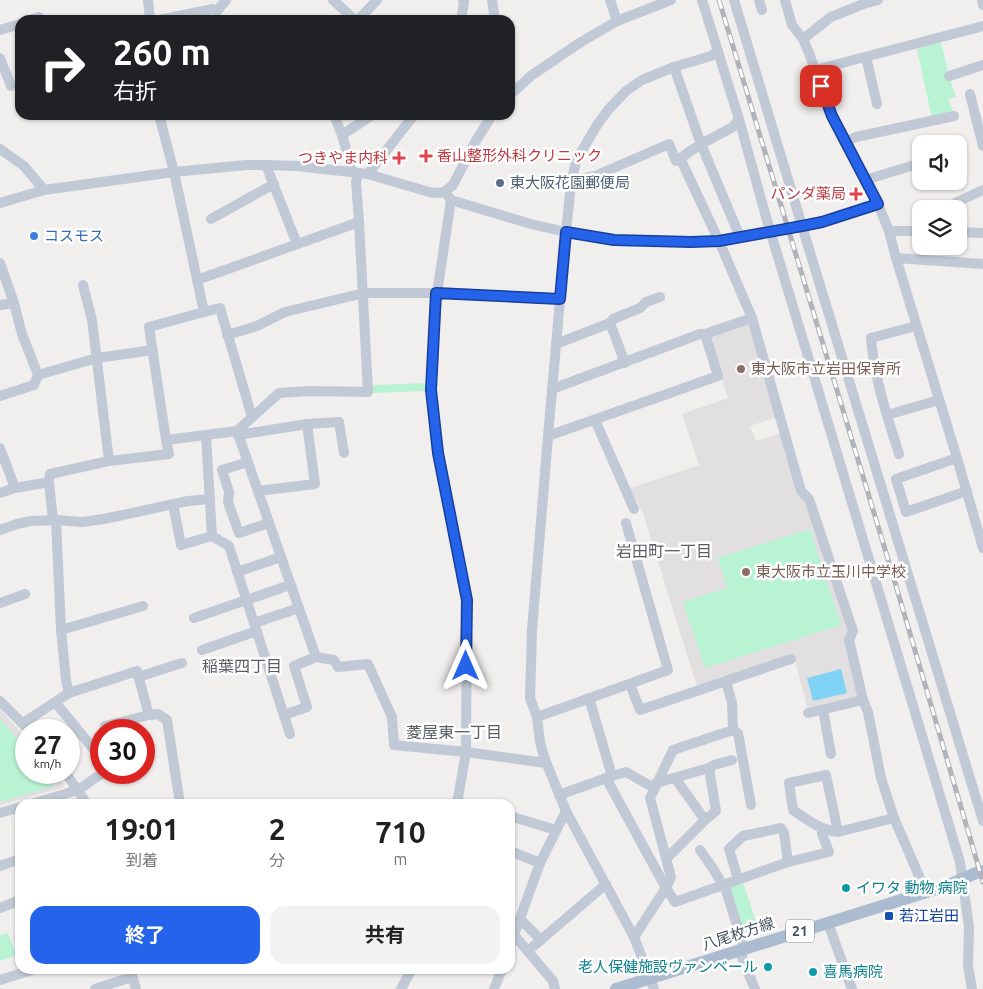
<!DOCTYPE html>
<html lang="ja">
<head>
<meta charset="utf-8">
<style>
  :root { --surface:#fff; --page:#f2f2f2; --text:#202124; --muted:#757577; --accent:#2563eb }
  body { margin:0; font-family:Ubuntu,"Noto Sans JP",sans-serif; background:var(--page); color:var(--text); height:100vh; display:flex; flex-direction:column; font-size:19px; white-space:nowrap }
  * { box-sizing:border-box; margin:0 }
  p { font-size:16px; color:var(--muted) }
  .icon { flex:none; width:28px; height:28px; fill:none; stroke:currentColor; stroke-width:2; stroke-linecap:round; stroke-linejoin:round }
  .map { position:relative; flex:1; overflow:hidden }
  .sheet { position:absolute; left:15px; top:799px; width:500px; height:175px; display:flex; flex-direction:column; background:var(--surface); border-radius:15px; box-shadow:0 1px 4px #0004 }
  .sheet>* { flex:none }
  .guide { position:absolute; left:15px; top:15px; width:500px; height:105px; border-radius:15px; box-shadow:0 1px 4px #0004; background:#202124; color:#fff; overflow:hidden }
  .controls { position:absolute; left:912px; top:135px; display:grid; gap:10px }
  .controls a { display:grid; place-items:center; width:55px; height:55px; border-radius:10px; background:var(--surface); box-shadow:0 1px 4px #0004; font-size:25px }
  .speed { position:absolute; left:15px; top:719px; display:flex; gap:10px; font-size:25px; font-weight:700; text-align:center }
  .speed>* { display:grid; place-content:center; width:65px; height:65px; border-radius:50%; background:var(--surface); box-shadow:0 1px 4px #0004; line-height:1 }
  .speed small { font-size:12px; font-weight:400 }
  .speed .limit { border:8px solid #d22; background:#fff; color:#111 }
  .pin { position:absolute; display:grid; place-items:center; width:42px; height:42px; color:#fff; margin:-21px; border-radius:10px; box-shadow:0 2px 8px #0006 }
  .me { position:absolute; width:55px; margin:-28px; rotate:0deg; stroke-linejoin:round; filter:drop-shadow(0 0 4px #0008) }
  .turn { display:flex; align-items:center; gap:18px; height:105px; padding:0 15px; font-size:22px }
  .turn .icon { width:65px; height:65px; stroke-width:2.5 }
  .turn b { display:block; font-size:35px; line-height:42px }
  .eta { display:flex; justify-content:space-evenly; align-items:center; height:85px; text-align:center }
  .eta b { font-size:30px; font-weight:700; line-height:35px }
  .cta { display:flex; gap:10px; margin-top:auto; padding:10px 15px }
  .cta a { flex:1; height:58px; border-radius:15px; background:var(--accent); color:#fff; font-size:20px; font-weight:700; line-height:58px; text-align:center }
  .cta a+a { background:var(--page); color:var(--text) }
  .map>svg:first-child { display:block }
</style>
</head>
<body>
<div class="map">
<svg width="983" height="989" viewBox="0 0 983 989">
  <rect width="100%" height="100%" fill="#f1eeee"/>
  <g fill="#e2dfe0">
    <path d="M749 324 777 417 750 426 756 441 782 433 785 443 784 452 797 493 806 501 850 631 860 697 808 711 795 660V655L728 678 723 676 697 687 643 513 630 488 699 465 682 414 728 398 709 340 710 336Z"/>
    <path d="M0 709 26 738V772L57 773 65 787 0 805Z"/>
  </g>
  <g fill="#b8f3d4">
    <path d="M941 42 949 76 956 97 948 99 954 113 932 118 917 49Z"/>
    <path d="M427 383 426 391 373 393V385Z"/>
    <path d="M810 529 841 625 705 668 683 602 727 588 718 558Z"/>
    <path d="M0 719 26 749V772L47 773 50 776 53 786 0 802Z"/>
    <path d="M742 879 758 928 743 933 727 885Z"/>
    <path d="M8 933 16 955 0 961V935Z"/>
  </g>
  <path fill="#80d3f5" d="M841 669 847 693 813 701 807 678Z"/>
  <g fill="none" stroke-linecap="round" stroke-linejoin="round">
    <g stroke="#c0c9d5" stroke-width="10">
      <path d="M148 0 150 20"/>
      <path d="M333 0 355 20"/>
      <path d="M492 0 495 20"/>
      <path d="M610 0 617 21"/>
      <path d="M702 0 739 119 766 217 960 862 969 927 968 966 972 989"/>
      <path d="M734 0 802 226 983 821"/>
      <path d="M759 0 762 10"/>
      <path d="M785 0 792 25 803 39 809 53 832 116 878 204 889 231 896 258 957 458 983 548"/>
      <path d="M982 0 983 5"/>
      <path d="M31 20 39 17"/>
      <path d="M159 20 213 9 217 11 226 0"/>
      <path d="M358 20 377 0"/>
      <path d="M461 20 464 2 463 0"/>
      <path d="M0 30 20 24"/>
      <path d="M803 39 831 17 863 4 878 0"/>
      <path d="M866 57 877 104"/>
      <path d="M0 58 11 86"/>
      <path d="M674 67 701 144 740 237"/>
      <path d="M815 70 983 26"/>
      <path d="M949 76 983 65"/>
      <path d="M970 94 983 146"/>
      <path d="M510 95 532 75 581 42 617 21 671 0"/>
      <path d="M334 115 342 135"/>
      <path d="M845 142 856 137 954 116"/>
      <path d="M0 149 24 166 44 190"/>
      <path d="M680 158 719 241 752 318 801 491 809 499 853 631 849 640 863 700 868 712 881 778 894 818"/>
      <path d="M266 165 297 244"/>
      <path d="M352 172 349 159 342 135 372 115"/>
      <path d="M358 173 356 182 359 222"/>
      <path d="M368 174 414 115"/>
      <path d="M572 179 585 178 595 176 669 144 676 161 701 144 733 127 739 119"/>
      <path d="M865 180 921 163"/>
      <path d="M448 196 451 200 531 224 566 232 614 240 691 242 719 241 802 226 822 222 878 204"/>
      <path d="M451 200 437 293 431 390 438 453 467 600 466 752 457 804"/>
      <path d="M0 203 44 190 174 172 246 165H266L297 166 368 174 429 192 437 193 444 192 453 185 474 144 492 115"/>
      <path d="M954 209 957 202 983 190"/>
      <path d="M211 219 274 184"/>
      <path d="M889 231H921"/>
      <path d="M959 232 983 233"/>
      <path d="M896 258 983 264"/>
      <path d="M0 263 14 303 22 334 38 375 34 385 0 396"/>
      <path d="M83 285 92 320 109 461"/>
      <path d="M0 305 14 303"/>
      <path d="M204 312 220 308 252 417"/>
      <path d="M610 323 613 319 640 308 646 302 660 297"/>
      <path d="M227 335 257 326 285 312 364 293H437L560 299"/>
      <path d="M556 344 610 323 625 363"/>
      <path d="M38 375 97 358 153 350"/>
      <path d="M552 389 700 334H705L752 318"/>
      <path d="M887 415 939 400"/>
      <path d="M595 420 634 509"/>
      <path d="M237 431 316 657 334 660 338 667 368 664 392 717 394 745 466 752 546 763"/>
      <path d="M206 435 212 536 229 546 290 734"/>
      <path d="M238 435 307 424 339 422 344 453"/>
      <path d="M548 436 718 376 705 334"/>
      <path d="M166 440 237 431 279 393 309 391 368 392 359 222 197 280"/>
      <path d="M0 448 15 488"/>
      <path d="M899 454C887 416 874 377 871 338L916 326"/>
      <path d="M957 458 896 479 906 512 967 491"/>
      <path d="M248 462 222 470 229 492 228 502 239 533 269 523"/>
      <path d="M258 491 315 484 307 424"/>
      <path d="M0 493 15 488 49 482"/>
      <path d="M173 504 181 545 212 536"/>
      <path d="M53 520 49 482 50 474 109 461 169 454 166 440 149 327 204 312 174 172 159 115"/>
      <path d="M0 530 17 524 31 521 56 520 82 522 104 519 188 501 210 499"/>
      <path d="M237 572 281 557"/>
      <path d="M0 603 25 594"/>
      <path d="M194 618 290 585"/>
      <path d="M254 623 299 608"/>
      <path d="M61 630 143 606"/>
      <path d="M202 650 257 631"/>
      <path d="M138 677 182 663"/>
      <path d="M630 684 640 710 791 659"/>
      <path d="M69 693 137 671 148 712 145 716 105 726"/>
      <path d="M589 698 612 776"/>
      <path d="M0 701 29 730"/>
      <path d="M55 702 101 758"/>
      <path d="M823 710 831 754"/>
      <path d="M148 712 151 715 158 714 167 720 180 804"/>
      <path d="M808 713 863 700"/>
      <path d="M284 715 307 707 294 666 316 657"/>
      <path d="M537 717 668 670 626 523"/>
      <path d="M23 723 69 693 66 680 61 630 56 520"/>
      <path d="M733 730 738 733 751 805"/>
      <path d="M65 772 87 804"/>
      <path d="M606 778 666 888 675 902 788 862 784 833 781 828 743 836 729 849 738 879"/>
      <path d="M675 778 705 820"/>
      <path d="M656 783 709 768 714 765 732 760"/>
      <path d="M559 795 612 776 626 772 654 788"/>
      <path d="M31 804 78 790 104 772"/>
      <path d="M0 813 20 807"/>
      <path d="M510 816 556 830"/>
      <path d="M838 832 826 775 789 783 793 810C808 820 820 830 838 832L894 818 926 892"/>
      <path d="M700 850 714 870 722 884"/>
      <path d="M510 851 540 863"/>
      <path d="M666 859 705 820 716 811 709 768"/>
      <path d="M788 862 829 852 822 834V828"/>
      <path d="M0 866 20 859"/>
      <path d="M724 884 742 941V958L755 989"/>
      <path d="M0 908 20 900"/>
      <path d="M520 919 541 940"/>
      <path d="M828 923 852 989"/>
      <path d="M511 933 514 935 553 981 555 989"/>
      <path d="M634 937 666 888 671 877 650 798 673 750 733 730 732 703 727 685"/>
      <path d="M510 946 540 863 566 811"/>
      <path d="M528 951 606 884"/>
      <path d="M130 969 136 989"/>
      <path d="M0 980 35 969"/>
      <path d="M95 989 132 977"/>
      <path d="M401 989 412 969"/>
      <path d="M494 989 502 969"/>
      <path d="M654 989 634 937 566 811 544 757 540 742 537 717 530 698 532 630 548 436 566 232 571 184 576 161 597 125 608 110 626 91 642 80 674 67 711 56 718 51"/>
    </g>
    <path stroke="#abbbd0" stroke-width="12" d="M616 989 946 886 976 873 983 871"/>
    <defs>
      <path id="rail" d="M719 0 894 579 983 882"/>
    </defs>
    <use href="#rail" stroke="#b0b3ba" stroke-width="5"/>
    <use href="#rail" stroke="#fff" stroke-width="3" stroke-dasharray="9" stroke-linecap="butt"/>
  </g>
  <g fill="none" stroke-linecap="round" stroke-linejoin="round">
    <defs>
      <path id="route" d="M466 666 467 600 438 453 431 390 436 293 560 299 566 232 614 240 691 242 719 241 802 226 822 222 878 204 832 116 821 86"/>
    </defs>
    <use href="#route" stroke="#184099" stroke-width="12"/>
    <use href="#route" stroke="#2563eb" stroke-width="9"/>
  </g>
  <g fill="#e0444e" stroke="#fff" stroke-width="2">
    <path d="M423.5 148.5h5v5h5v5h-5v5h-5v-5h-5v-5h5z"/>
    <path d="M396.5 150.5h5v5h5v5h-5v5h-5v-5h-5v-5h5z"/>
    <path d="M853.5 186.5h5v5h5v5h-5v5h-5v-5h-5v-5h5z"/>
  </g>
  <circle fill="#5c6f8a" stroke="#fff" stroke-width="2" cx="500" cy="183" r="5"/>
  <circle fill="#3f7fe0" stroke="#fff" stroke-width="2" cx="34" cy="236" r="5"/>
  <g fill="#8d6e63" stroke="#fff" stroke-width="2">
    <circle cx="741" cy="369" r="5"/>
    <circle cx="746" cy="572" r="5"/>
  </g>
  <g fill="#0f9aa8" stroke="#fff" stroke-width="2">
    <circle cx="846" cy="888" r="5"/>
    <circle cx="768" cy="967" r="5"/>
    <circle cx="813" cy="972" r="5"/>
  </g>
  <rect fill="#1a4fb4" stroke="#fff" stroke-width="2" x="884" y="911" width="10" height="10" rx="2.5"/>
  <g text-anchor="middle" stroke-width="5" stroke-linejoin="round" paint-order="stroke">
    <rect fill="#fff" stroke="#7c848e" stroke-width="1" x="786" y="919.5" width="28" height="23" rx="4"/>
    <g font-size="14" font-weight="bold" fill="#44505e">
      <text x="800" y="936">21</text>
    </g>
    <g font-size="15" fill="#be3a42" stroke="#fff" text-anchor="end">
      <text x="437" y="161" text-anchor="start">香山整形外科クリニック</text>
      <text x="388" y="163">つきやま内科</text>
      <text x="846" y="199">パンダ薬局</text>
    </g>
    <g font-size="15" fill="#4e5e75" stroke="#fff" text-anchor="start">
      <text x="510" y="188">東大阪花園郵便局</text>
    </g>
    <g font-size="15" fill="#366cbe" stroke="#fff" text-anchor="start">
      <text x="44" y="241">コスモス</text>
    </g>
    <g font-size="15" fill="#785e54" stroke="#fff" text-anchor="start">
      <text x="751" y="374">東大阪市立岩田保育所</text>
      <text x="756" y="577">東大阪市立玉川中学校</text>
    </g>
    <g font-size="15" fill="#0d838f" stroke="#fff" text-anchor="start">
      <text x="856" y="893">イワタ 動物 病院</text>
      <text x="758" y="972" text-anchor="end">老人保健施設ヴァンベール</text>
      <text x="823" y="977">喜馬病院</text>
    </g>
    <g font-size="15" fill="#164399" stroke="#fff" text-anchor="start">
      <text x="899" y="921">若江岩田</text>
    </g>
    <g font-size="15" fill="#44505e" stroke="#fff">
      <text transform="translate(738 934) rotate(-18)" y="5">八尾枚方線</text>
    </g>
    <g font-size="16" fill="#5a5e64" stroke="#fff">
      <text x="664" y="557">岩田町一丁目</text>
      <text x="242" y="672">稲葉四丁目</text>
      <text x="454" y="738">菱屋東一丁目</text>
    </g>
  </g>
</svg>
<div class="controls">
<a><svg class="icon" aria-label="sound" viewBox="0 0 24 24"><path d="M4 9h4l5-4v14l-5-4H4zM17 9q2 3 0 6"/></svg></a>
<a><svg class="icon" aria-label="layers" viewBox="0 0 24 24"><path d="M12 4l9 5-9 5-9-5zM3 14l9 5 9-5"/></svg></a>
</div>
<div class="speed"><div>27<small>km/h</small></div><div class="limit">30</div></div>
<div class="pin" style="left:821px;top:86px;background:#d93025"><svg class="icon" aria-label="arrive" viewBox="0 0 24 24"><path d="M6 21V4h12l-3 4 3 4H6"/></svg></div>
<svg class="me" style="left:466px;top:666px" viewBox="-20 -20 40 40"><path d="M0-17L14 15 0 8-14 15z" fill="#2563eb" stroke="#fff" stroke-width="4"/></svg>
<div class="guide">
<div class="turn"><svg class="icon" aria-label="right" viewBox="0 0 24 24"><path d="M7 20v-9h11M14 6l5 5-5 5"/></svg><div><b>260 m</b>右折</div></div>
</div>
<section class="sheet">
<div class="eta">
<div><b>19:01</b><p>到着</p></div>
<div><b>2</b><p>分</p></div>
<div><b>710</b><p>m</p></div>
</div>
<div class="cta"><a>終了</a><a>共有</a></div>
</section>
</div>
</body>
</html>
